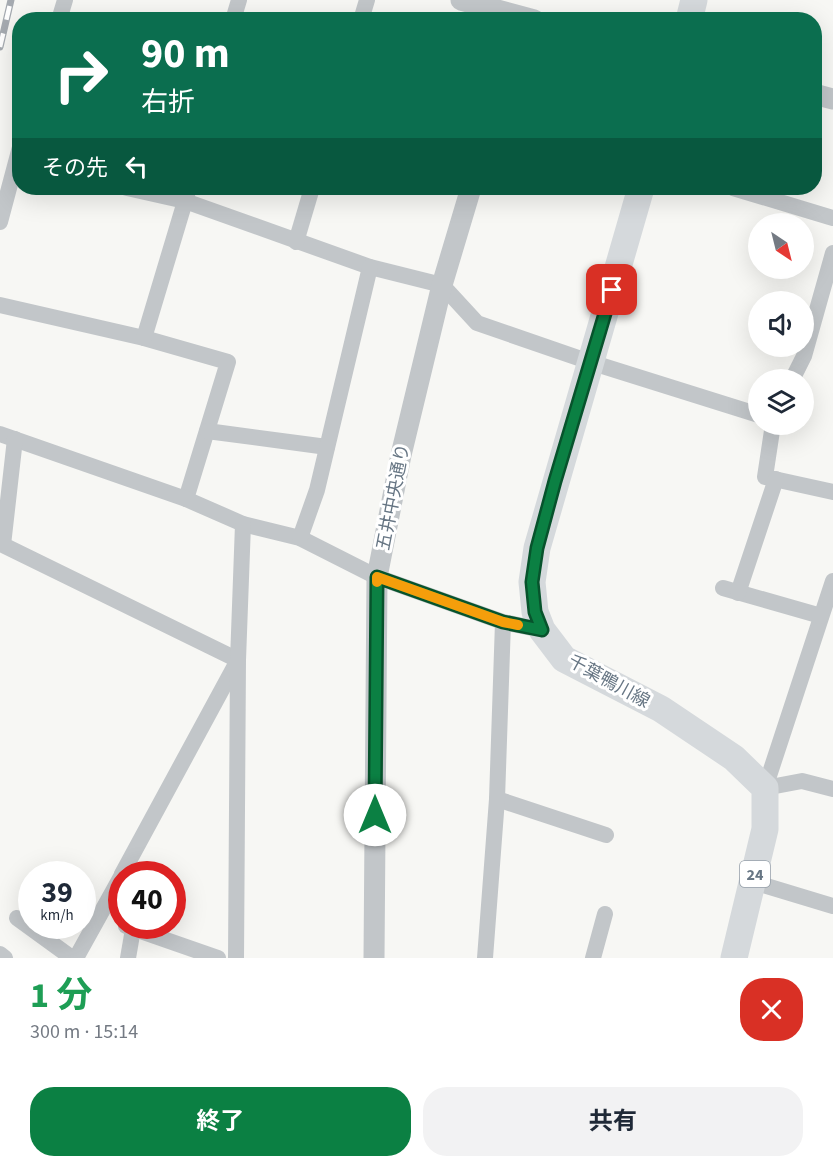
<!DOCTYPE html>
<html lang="ja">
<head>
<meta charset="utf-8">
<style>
  :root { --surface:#fff; --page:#f2f2f3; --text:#1f2937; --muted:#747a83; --accent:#0b8043 }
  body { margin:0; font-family:"Source Sans 3","Noto Sans JP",sans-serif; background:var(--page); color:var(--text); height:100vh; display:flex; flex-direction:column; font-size:22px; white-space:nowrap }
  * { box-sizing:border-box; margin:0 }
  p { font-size:20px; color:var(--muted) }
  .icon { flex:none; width:33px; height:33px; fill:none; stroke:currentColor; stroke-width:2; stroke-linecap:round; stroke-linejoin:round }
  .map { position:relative; height:958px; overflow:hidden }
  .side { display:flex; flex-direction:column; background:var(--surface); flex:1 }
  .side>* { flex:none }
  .hud { position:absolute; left:12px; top:12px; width:810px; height:183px; border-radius:24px; box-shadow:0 6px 24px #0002; background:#0b6e4f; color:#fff; overflow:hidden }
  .needle { width:39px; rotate:145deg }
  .controls { position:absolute; left:748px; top:213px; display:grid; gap:12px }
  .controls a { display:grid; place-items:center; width:66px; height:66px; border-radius:50%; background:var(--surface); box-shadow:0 6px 24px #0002; font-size:30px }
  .speed { position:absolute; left:18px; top:861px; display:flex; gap:12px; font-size:30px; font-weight:700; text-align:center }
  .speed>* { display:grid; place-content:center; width:78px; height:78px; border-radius:50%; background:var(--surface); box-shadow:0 6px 24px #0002; line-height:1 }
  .speed small { font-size:15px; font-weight:400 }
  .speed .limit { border:9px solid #d22; background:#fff; color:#111 }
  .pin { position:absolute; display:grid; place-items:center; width:51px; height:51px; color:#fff; margin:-26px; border-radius:12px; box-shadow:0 3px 9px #0006 }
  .me { position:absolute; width:66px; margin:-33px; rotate:0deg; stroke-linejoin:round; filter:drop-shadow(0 0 4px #0008) }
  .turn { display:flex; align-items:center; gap:21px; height:126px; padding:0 30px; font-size:27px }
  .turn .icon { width:78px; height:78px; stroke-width:2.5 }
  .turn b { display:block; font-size:42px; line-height:51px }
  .then { display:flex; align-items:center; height:57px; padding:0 30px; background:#0003; gap:12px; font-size:22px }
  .round { display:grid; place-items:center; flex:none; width:63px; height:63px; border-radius:24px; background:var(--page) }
  .head { display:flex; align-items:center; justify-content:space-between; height:102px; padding:0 30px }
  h1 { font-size:36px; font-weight:700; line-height:45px; color:#1e9e55 }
  .action { display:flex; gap:12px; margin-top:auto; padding:12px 30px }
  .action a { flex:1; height:69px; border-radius:24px; background:var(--accent); color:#fff; font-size:24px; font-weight:700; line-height:69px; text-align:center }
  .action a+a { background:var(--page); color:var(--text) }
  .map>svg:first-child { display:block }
</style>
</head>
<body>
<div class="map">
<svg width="833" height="958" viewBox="0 0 833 958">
  <rect width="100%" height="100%" fill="#f7f7f4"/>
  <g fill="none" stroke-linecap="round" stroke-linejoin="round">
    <g stroke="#c2c6c9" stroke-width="16">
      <path d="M59 20 65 0"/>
      <path d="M233 20 239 0"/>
      <path d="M361 20 367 0"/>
      <path d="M127 188 185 201 370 267 442 285 477 323 590 362 759 415"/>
      <path d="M733 188 833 218"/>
      <path d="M0 222 20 147"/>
      <path d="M296 242 312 188"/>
      <path d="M0 305 144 338 228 362 186 499"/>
      <path d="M144 338 189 188"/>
      <path d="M792 380 804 356 833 253"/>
      <path d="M773 424 765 477 833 492"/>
      <path d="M207 431 327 447"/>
      <path d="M0 434 186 499 243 524 300 538 377 577 503 622 542 630"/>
      <path d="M15 439 3 545 238 660 122 874"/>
      <path d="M300 538 317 490 370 267"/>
      <path d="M833 581 765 788 802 781 833 789"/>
      <path d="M723 588 821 616"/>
      <path d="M738 593 776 479"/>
      <path d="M497 799 606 835"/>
      <path d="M753 882 833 906"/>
      <path d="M17 918 72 958"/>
      <path d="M126 926 218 958"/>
      <path d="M0 954 5 958"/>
      <path d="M76 958 122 875"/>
      <path d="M128 958 133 929"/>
      <path d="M236 958 238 660 243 524"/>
      <path d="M485 958 497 799 503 622"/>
      <path d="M593 958 605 914"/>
    </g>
    <g stroke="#c2c6c9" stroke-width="21">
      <path d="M461 0 534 20"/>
      <path d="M814 94 833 99"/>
      <path d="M374 958 377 577 401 455 442 285 471 188"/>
    </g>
    <g stroke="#d5d9dc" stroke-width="27">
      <path d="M689 20 694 0"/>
      <path d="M641 188 537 548 532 582 535 612 542 630 564 659 661 709 734 758 765 788V829L734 958"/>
    </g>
    <defs>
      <path id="rail" d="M0 47 11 0"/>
    </defs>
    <use href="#rail" stroke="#a5aab0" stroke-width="7"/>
    <use href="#rail" stroke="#fff" stroke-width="4.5" stroke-dasharray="14" stroke-linecap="butt"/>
  </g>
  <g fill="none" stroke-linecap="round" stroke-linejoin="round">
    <defs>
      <path id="route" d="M375 815 377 577 503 622 542 630 535 612 532 582 537 548 555 481 612 290"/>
    </defs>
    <use href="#route" stroke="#07532c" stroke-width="15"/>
    <use href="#route" stroke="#0b8043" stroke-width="10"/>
    <path stroke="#f59e0b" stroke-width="10" d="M377 582V577L503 622 518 625"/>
  </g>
  <g text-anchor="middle" stroke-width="6" stroke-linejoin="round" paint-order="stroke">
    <rect fill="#fff" stroke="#959fa9" stroke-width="1.5" x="740" y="861" width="30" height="26" rx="4.5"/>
    <g font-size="16" font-weight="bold" fill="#677684">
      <text x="755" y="880">24</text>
    </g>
    <g font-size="18" fill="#677684" stroke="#fff">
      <text transform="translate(393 497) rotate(-79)" y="6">五井中央通り</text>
      <text transform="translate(609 681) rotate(29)" y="6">千葉鴨川線</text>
    </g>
  </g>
</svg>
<div class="controls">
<a><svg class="needle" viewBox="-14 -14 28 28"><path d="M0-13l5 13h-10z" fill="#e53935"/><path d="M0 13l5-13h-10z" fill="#747a83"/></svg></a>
<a><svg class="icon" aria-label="sound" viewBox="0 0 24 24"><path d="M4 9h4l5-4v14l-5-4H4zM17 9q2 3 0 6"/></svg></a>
<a><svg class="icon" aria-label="layers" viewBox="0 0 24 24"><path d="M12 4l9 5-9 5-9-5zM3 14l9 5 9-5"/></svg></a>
</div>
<div class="speed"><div>39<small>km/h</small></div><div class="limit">40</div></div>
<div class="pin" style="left:612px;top:290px;background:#d93025"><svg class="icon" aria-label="arrive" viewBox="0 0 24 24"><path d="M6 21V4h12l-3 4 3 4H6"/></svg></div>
<svg class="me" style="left:375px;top:815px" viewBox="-20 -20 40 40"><circle r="19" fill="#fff"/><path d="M0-13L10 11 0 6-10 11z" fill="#0b8043"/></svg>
<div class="hud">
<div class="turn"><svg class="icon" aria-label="right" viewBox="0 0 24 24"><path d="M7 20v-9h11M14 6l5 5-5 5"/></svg><div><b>90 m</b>右折</div></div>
<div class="then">その先<svg class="icon" aria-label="left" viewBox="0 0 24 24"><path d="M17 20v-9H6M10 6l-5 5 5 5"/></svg></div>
</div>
</div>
<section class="side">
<div class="head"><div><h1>1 分</h1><p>300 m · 15:14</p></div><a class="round" style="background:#d93025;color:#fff"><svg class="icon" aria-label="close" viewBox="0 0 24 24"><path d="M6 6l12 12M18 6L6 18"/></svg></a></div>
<div class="action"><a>終了</a><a>共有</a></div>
</section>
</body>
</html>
